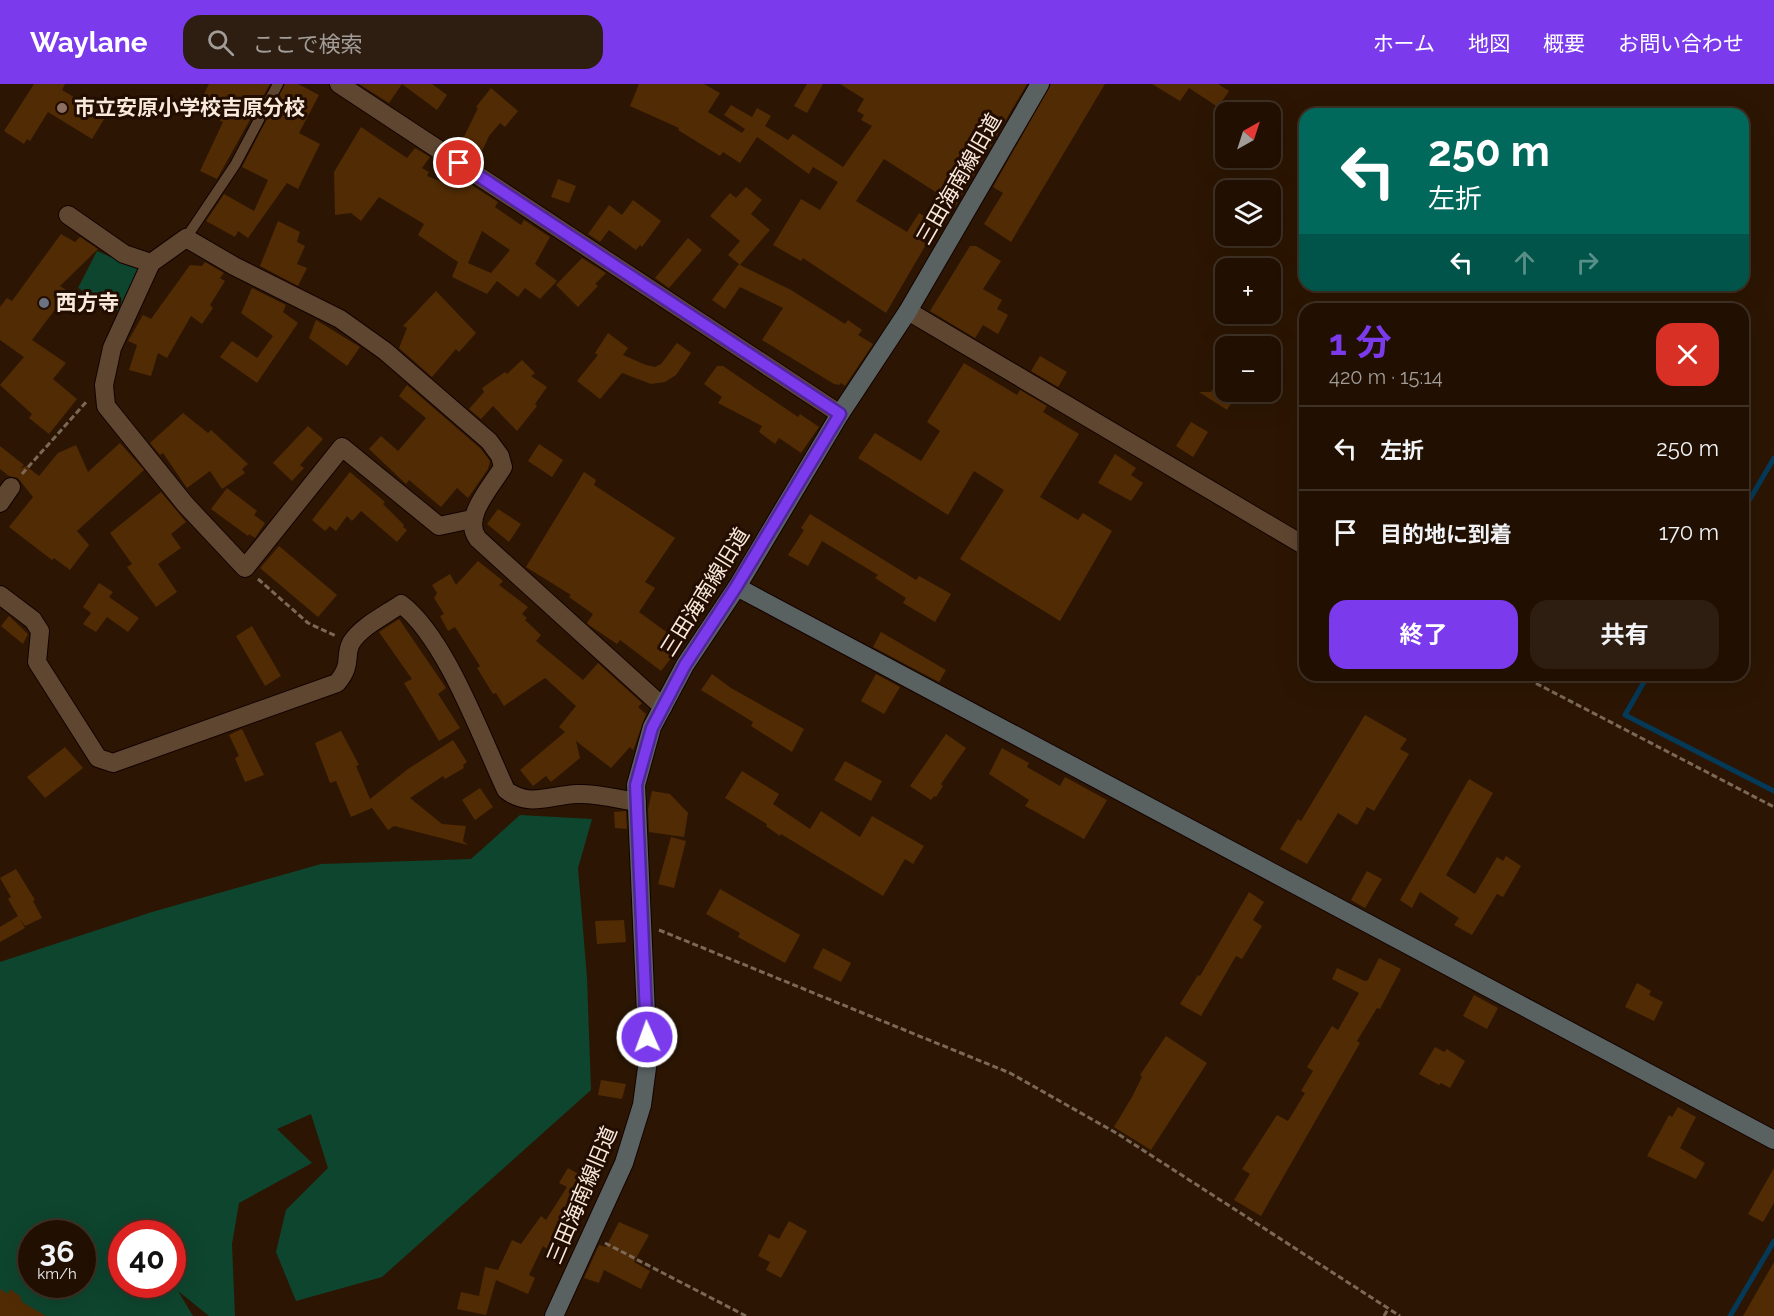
<!DOCTYPE html>
<html lang="ja">
<head>
<meta charset="utf-8">
<style>
  :root { --surface:#211002; --page:#2d1e11; --text:#f1f3f6; --muted:#a29d99; --line:#3e3024; --accent:#7c3aed }
  body { margin:0; font-family:Raleway,"Noto Sans JP",sans-serif; background:var(--page); color:var(--text); height:100vh; display:flex; flex-direction:column; font-size:22px; white-space:nowrap }
  * { box-sizing:border-box; margin:0 }
  p { font-size:20px; color:var(--muted) }
  .icon { flex:none; width:33px; height:33px; fill:none; stroke:currentColor; stroke-width:2; stroke-linecap:round; stroke-linejoin:round }
  .map { position:relative; flex:1; overflow:hidden }
  .details { position:absolute; left:1299px; top:219px; width:450px; height:378px; display:flex; flex-direction:column; background:var(--surface); border-radius:18px; box-shadow:0 6px 24px #0002,0 0 0 2px var(--line) }
  .details>* { flex:none }
  .guide { position:absolute; left:1299px; top:24px; width:450px; height:183px; border-radius:18px; box-shadow:0 6px 24px #0002,0 0 0 2px var(--line); background:#00695c; color:#fff; overflow:hidden }
  .needle { width:39px; rotate:39deg }
  .tools { position:absolute; left:1215px; top:18px; display:grid; gap:12px }
  .tools a { display:grid; place-items:center; width:66px; height:66px; border-radius:12px; background:var(--surface); box-shadow:0 6px 24px #0002,0 0 0 2px var(--line); font-size:30px }
  .speed { position:absolute; left:18px; top:1136px; display:flex; gap:12px; font-size:30px; font-weight:700; text-align:center }
  .speed>* { display:grid; place-content:center; width:78px; height:78px; border-radius:50%; background:var(--surface); box-shadow:0 6px 24px #0002,0 0 0 2px var(--line); line-height:1 }
  .speed small { font-size:15px; font-weight:400 }
  .speed .limit { border:9px solid #d22; background:#fff; color:#111 }
  .pin { position:absolute; display:grid; place-items:center; width:51px; height:51px; color:#fff; margin:-26px; border:3px solid #fff; border-radius:50%; box-shadow:0 2px 6px #0007 }
  .me { position:absolute; width:66px; margin:-33px; rotate:358deg; stroke-linejoin:round; filter:drop-shadow(0 0 4px #0008) }
  .turn { display:flex; align-items:center; gap:21px; height:126px; padding:0 30px; font-size:27px }
  .turn .icon { width:78px; height:78px; stroke-width:2.5 }
  .turn b { display:block; font-size:42px; line-height:51px }
  .lanes { display:flex; align-items:center; height:57px; padding:0 30px; background:#0003; justify-content:center; gap:30px; direction:ltr }
  .lanes .off { opacity:.35 }
  .round { display:grid; place-items:center; flex:none; width:63px; height:63px; border-radius:18px; background:var(--page) }
  .headline { display:flex; align-items:center; justify-content:space-between; height:102px; padding:0 30px }
  h1 { font-size:36px; font-weight:700; line-height:45px; color:var(--accent) }
  .cta { display:flex; gap:12px; margin-top:auto; padding:12px 30px }
  .cta a { flex:1; height:69px; border-radius:18px; background:var(--accent); color:#fff; font-size:24px; font-weight:700; line-height:69px; text-align:center }
  .cta a+a { background:var(--page); color:var(--text) }
  ul { padding:0; list-style:none }
  li { display:flex; align-items:center; gap:18px; height:84px; padding:0 30px; border-top:2px solid var(--line) }
  li div { flex:1 }
  li b { display:block; font-size:22px }
  li em { font-style:normal }
  header { display:flex; align-items:center; gap:36px; box-sizing:border-box; height:84px; padding:0 30px; background:var(--accent); color:#fff }
  header strong { font-size:28px }
  nav { display:flex; gap:33px; margin-inline-start:auto; font-size:21px }
  .search { width:420px; height:54px; background:var(--page); display:flex; align-items:center; gap:15px; box-sizing:border-box; padding:0 21px; border-radius:18px; color:var(--muted); font-size:22px }
  .map>svg:first-child { display:block }
</style>
</head>
<body>
<header>
<strong>Waylane</strong>
<div class="search"><svg class="icon" aria-label="search" viewBox="0 0 24 24"><circle cx="10" cy="10" r="6"/><path d="M15 15l6 6"/></svg>ここで検索</div>
<nav><a>ホーム</a><a>地図</a><a>概要</a><a>お問い合わせ</a></nav>
</header>
<div class="map">
<svg width="1774" height="1232" viewBox="0 0 1774 1232">
  <rect width="100%" height="100%" fill="#2c1603"/>
  <g fill="#0e452e" fill-rule="evenodd">
    <path d="M97 167 140 186 120 228 78 204Z"/>
    <path d="M520 731 592 735 578 784 587 894 591 1006 382 1193 296 1217 276 1168 286 1126 328 1084 311 1030 277 1045 312 1079 239 1119 232 1160 235 1232H209L178 1207 193 1232H46L0 1207V878L152 828 321 780 471 775ZM32 1149H82V1200H32ZM122 1149H172V1200H122Z"/>
  </g>
  <g fill="none" stroke-linecap="round" stroke-linejoin="round">
    <g stroke="#043958" stroke-width="5">
      <path d="M1743 427 1774 374"/>
      <path d="M1648 591 1625 631 1774 707"/>
      <path d="M1730 1232 1774 1157"/>
    </g>
  </g>
  <g fill="#512b04" fill-rule="evenodd">
    <path d="M34 0H65L62 6 106 32 92 55 48 28 30 57 27 55 24 60 4 47Z"/>
    <path d="M209 0H270L217 95 200 87 223 38 196 26Z"/>
    <path d="M285 0H298L319 11 299 49 320 60 298 105 287 99 248 154 238 147 235 153 206 137 224 110 254 127 268 96 242 83Z"/>
    <path d="M359 0H432L447 11 437 26 402 0 389 19Z"/>
    <path d="M639 0H704L720 9 708 28 742 49 745 45 724 31 731 21 752 33 757 24 771 32 765 42 788 56 793 50 843 83 872 42 861 36 864 31 857 27 864 15 840 0H1027L956 121 884 75 856 117 907 148 919 129 938 140 886 229 803 174 801 177 773 161 801 115 820 126 838 98 813 83 809 90 757 53 740 79 723 68 720 72 678 46 679 44 630 22Z"/>
    <path d="M807 0H823L807 29 794 22Z"/>
    <path d="M1051 0H1105L1011 158 984 140 1003 109 993 103Z"/>
    <path d="M1152 0H1218L1229 7 1218 23 1189 4 1180 17Z"/>
    <path d="M491 4 518 27 505 43 500 39 489 52 477 78 458 65 478 24 476 23Z"/>
    <path d="M361 43 407 74 415 64 430 73 422 84 429 88 427 92 458 104 462 95 498 118 495 123 521 141 524 136 550 153 535 180 557 197 540 215 525 204 518 213 497 197 487 210 452 193 458 178 418 151 424 140 379 113 361 137 351 129 335 131 334 88ZM482 147 510 166 491 189 468 179Z"/>
    <path d="M558 95 576 102 569 119 551 113Z"/>
    <path d="M746 103 762 116 751 130 770 146 740 181 791 206 845 240 848 236 862 246 858 251 873 260 845 302 841 299 839 301 834 300 762 256 783 224 740 203 725 225 712 216 739 180 728 171 740 157 710 132 730 109 736 114Z"/>
    <path d="M633 116 661 137 642 163 640 161 636 166 609 146 600 158 588 150 609 121 622 131Z"/>
    <path d="M278 137 300 148 297 158 305 162 297 180 307 184 298 202 260 182Z"/>
    <path d="M61 150 75 158 80 153 98 165 60 202 66 206 57 218 60 219 32 256 66 279 53 295 77 315 49 350 29 334 32 330 0 301 24 273 0 256V223L7 214 12 217Z"/>
    <path d="M688 154 702 166 669 204 655 194Z"/>
    <path d="M970 162H976L1001 177 983 205 1002 216 997 225 1008 231 998 250 983 241 975 254 930 227Z"/>
    <path d="M582 174 606 189 595 200 598 202 578 223 556 201Z"/>
    <path d="M205 178 224 189 220 194 225 197 210 221 213 224 202 240 191 232 167 274 158 269 151 292 129 286 137 261 128 257 143 231 151 235 190 181 202 182Z"/>
    <path d="M252 204 286 221 283 228 298 239 257 299 220 273 232 257 257 274 273 252 241 229Z"/>
    <path d="M436 207 476 249 459 268 456 265 432 293 399 264 407 244 403 242Z"/>
    <path d="M316 236 360 263 347 282 309 254Z"/>
    <path d="M608 249 628 264 623 271 646 281 655 283 661 280 677 259 691 269 676 291 665 298 651 300 622 289 600 315 577 297 598 271 595 269Z"/>
    <path d="M1040 272 1067 288 1058 303 1031 287Z"/>
    <path d="M522 276 535 289 531 292 547 303 535 320 537 322 517 347 493 322 481 335 469 325 484 308 482 304 505 288 507 290Z"/>
    <path d="M964 279 1017 311 1020 306 1047 322 1043 328 1079 350 1040 413 1078 436 1083 429 1112 447 1060 537 960 475 1004 406 974 387 948 431 858 374 875 349 921 377 940 347 927 338Z"/>
    <path d="M717 282H723L798 333 800 330 819 343 801 369 779 354 775 360 759 348 762 342 718 319 722 313 704 300Z"/>
    <path d="M1226 284V308H1238L1227 326 1199 308H1211Z"/>
    <path d="M407 301 481 365 490 377 488 385 468 414 457 404 441 423 409 396 406 400 369 365 381 352 398 367 426 334 399 312Z"/>
    <path d="M183 329 208 349 211 346 248 380 242 385 245 389 222 405 210 387 187 404 163 369 160 371 150 359Z"/>
    <path d="M1191 338 1208 348 1193 373 1176 362Z"/>
    <path d="M308 342 323 355 300 381 304 384 292 397 273 379Z"/>
    <path d="M120 359 144 386 77 447 89 461 70 486 54 474 52 476 9 443 33 413 18 394 9 392 0 385V362L24 381 20 385 26 382 39 392 58 369 76 361 88 388Z"/>
    <path d="M539 360 563 376 552 393 528 377Z"/>
    <path d="M1115 370 1136 384 1131 391 1143 399 1131 417 1098 399Z"/>
    <path d="M350 388 385 418 383 420 404 441 403 443 407 446 397 458 361 427 352 437 347 432 336 447 330 442 325 447 312 436Z"/>
    <path d="M584 388 596 396 594 401 675 454 645 498 655 504 639 528 680 558 673 567 675 569 661 587 620 556 617 560 589 541 587 539 593 530 569 513 571 511 526 483Z"/>
    <path d="M227 404 257 427 254 431 265 439 255 454 249 450 248 452 211 425Z"/>
    <path d="M161 408 186 438 171 450 181 464 158 480 177 508 156 523 127 483 132 480 110 449Z"/>
    <path d="M498 425 521 440 509 458 487 440Z"/>
    <path d="M810 430 916 496 919 492 951 510 935 538 903 519 906 514 875 494 878 491 822 457 808 482 788 471 804 446 801 444Z"/>
    <path d="M279 462 337 511 318 533 260 484Z"/>
    <path d="M478 477 503 497 499 501 528 523 522 530 527 534 525 536 541 551 536 557 583 596 598 579 642 619 638 623 646 630 634 664 633 666 630 663 611 684 576 657 580 674 551 698 546 692 533 702 520 686 565 648 559 643 576 622 545 594 504 622 496 609 493 610 477 584 480 582 455 543 448 547 440 532 444 530 434 514 437 509 432 501 450 490 456 501Z"/>
    <path d="M99 499 113 508 109 513 139 534 128 548 107 533 96 548 83 540 91 529 83 523Z"/>
    <path d="M9 532 28 550 23 560 1 542Z"/>
    <path d="M399 535 446 604 438 610 460 644 439 657 404 599 412 595 379 548Z"/>
    <path d="M252 542 281 592 265 602 236 552Z"/>
    <path d="M881 548 946 586 939 598 873 563Z"/>
    <path d="M712 590 731 604 804 645 792 668 751 642 753 638 701 606Z"/>
    <path d="M876 590 900 603 884 630 861 617Z"/>
    <path d="M1365 631 1407 655 1400 665 1409 670 1374 727 1367 723 1357 741 1338 729 1307 780 1280 765 1298 735 1301 737Z"/>
    <path d="M242 645 264 691 245 698 235 674 239 672 229 651Z"/>
    <path d="M341 647 359 681 356 682 370 715 408 685 453 656 467 678 463 681 464 684 445 695 443 692 410 714 442 740 466 742 463 757 468 761 394 742 388 746 372 724 351 733 336 697 330 699 315 659Z"/>
    <path d="M946 650 966 664 941 700 943 702 936 713 934 712 931 716 910 702Z"/>
    <path d="M65 663 83 684 45 714 27 693Z"/>
    <path d="M1002 664 1029 679 1027 683 1060 702 1065 693 1107 716 1084 755 1025 722 1029 716 989 690Z"/>
    <path d="M845 677 882 697 871 717 834 696Z"/>
    <path d="M742 687 779 710 773 720 810 745 821 727 860 753 872 732 924 762 913 780 905 775 883 812 781 750 780 752 766 742 767 740 725 714Z"/>
    <path d="M1469 695 1493 709 1446 791 1475 810 1497 773 1503 777 1506 772 1521 782 1503 813 1497 810 1472 851 1454 841 1459 834 1420 808 1412 824 1400 816Z"/>
    <path d="M480 704 493 723 475 736 462 716Z"/>
    <path d="M652 707 670 710 688 729 684 753 649 748 648 725Z"/>
    <path d="M626 727 627 745 615 744 614 728Z"/>
    <path d="M671 753 686 757 674 804 658 800Z"/>
    <path d="M16 785 35 816 33 817 42 834 25 842 20 835 25 844 0 858V843L18 832 8 815 11 813 0 794Z"/>
    <path d="M1367 787 1382 795 1365 824 1351 816Z"/>
    <path d="M720 805 800 851 785 879 738 853 740 849 706 830Z"/>
    <path d="M1249 808 1264 818 1253 836 1262 842 1242 875 1236 872 1201 932 1180 920 1198 891 1200 892Z"/>
    <path d="M624 836 626 858 597 860 595 837Z"/>
    <path d="M823 864 851 879 841 898 813 884Z"/>
    <path d="M1379 874 1401 885 1380 925 1377 924 1357 957 1360 959 1261 1132 1234 1116 1250 1090 1242 1085 1277 1031 1288 1037 1305 1009 1301 1007 1313 987 1307 983 1332 942 1338 946 1359 909 1332 895 1337 884 1365 897 1368 896Z"/>
    <path d="M1637 899 1651 907 1649 911 1663 918 1654 937 1625 923Z"/>
    <path d="M1474 911 1498 924 1487 945 1463 932Z"/>
    <path d="M1166 952 1207 979 1151 1066 1114 1043 1132 1013 1142 993 1140 991Z"/>
    <path d="M1435 963 1444 968 1447 965 1465 977 1450 1004 1441 999 1439 1001 1419 990Z"/>
    <path d="M601 996 626 1000 622 1015 598 1011Z"/>
    <path d="M1678 1023 1696 1033 1680 1064 1705 1079 1696 1095 1647 1072 1669 1031 1672 1033Z"/>
    <path d="M568 1084 596 1100 552 1169 543 1162 529 1191 535 1194 528 1210 496 1196 486 1231 457 1225 461 1208 479 1212 485 1183 498 1186 512 1156 521 1160 541 1132 546 1136 567 1103 559 1099Z"/>
    <path d="M1774 1084V1119L1763 1138 1748 1130Z"/>
    <path d="M789 1137 807 1147 781 1194 766 1186 770 1178 758 1172 769 1150 779 1155Z"/>
    <path d="M619 1138 649 1151 634 1178 650 1187 641 1205 604 1186 599 1199 584 1194 599 1161 606 1163Z"/>
    <path d="M1774 1178V1232H1743Z"/>
    <path d="M0 1205 8 1210 10 1205 20 1212 22 1218 46 1232H0Z"/>
  </g>
  <g fill="none" stroke-linecap="round" stroke-linejoin="round">
    <defs>
      <path id="lane" d="M186 154 235 81 278 0"/>
      <g id="street">
        <path d="M339 0 840 330"/>
        <path d="M68 131 124 170 151 179 186 154 234 182 340 235 385 267 489 357 500 372 503 383C492 402 461 434 478 455L663 623"/>
        <path d="M151 179 112 264 104 301 106 322 185 420 245 484 342 363 439 442 472 435"/>
        <path d="M908 227 1305 462"/>
        <path d="M0 419 11 403"/>
        <path d="M0 511 33 536 40 547 37 578 98 674 113 679 337 599C353 580 344 573 351 559 360 543 387 530 401 520 446 554 481 653 506 706 529 724 550 711 577 710 596 709 618 715 637 718"/>
      </g>
      <g id="secondary">
        <path d="M737 503 1774 1056"/>
        <path d="M554 1232 624 1079 642 1021 648 976 636 701 652 643 685 581 737 503 840 330 908 227 1040 0"/>
      </g>
    </defs>
    <use href="#lane" stroke="#130200" stroke-width="12"/>
    <use href="#street" stroke="#130200" stroke-width="20"/>
    <use href="#secondary" stroke="#130200" stroke-width="20"/>
    <g stroke="#7b6857" stroke-width="3" stroke-dasharray="6 3" stroke-linecap="butt">
      <path d="M22 390 88 316"/>
      <path d="M258 495 308 539 336 552"/>
      <path d="M1520 591 1774 723"/>
      <path d="M659 846 1010 989 1118 1050 1400 1232"/>
      <path d="M605 1159 746 1232"/>
      <path d="M1384 1232 1388 1225"/>
    </g>
    <use href="#lane" stroke="#5f4631" stroke-width="10"/>
    <use href="#street" stroke="#5f4631" stroke-width="18"/>
    <use href="#secondary" stroke="#5a6261" stroke-width="18"/>
  </g>
  <g fill="none" stroke-linecap="round" stroke-linejoin="round">
    <defs>
      <path id="route" d="M459 79 840 330 736 503 685 581 652 644 636 701 647 953"/>
    </defs>
    <use href="#route" stroke="#51269a" stroke-width="15"/>
    <use href="#route" stroke="#7c3aed" stroke-width="10"/>
  </g>
  <circle fill="#8d6e63" stroke="#220d00" stroke-width="2" cx="62" cy="24" r="6"/>
  <circle fill="#6b7280" stroke="#220d00" stroke-width="2" cx="44" cy="219" r="6"/>
  <g text-anchor="middle" stroke-width="6" stroke-linejoin="round" paint-order="stroke">
    <g font-size="21" font-weight="bold" fill="#f9e9dd" stroke="#220d00" text-anchor="start">
      <text x="74" y="31">市立安原小学校吉原分校</text>
      <text x="56" y="226">西方寺</text>
    </g>
    <g font-size="21" fill="#f9e9dd" stroke="#220d00">
      <text transform="translate(959 95) rotate(-60)" y="7">三田海南線旧道</text>
      <text transform="translate(705 508) rotate(-58)" y="7">三田海南線旧道</text>
      <text transform="translate(582 1111) rotate(-67)" y="7">三田海南線旧道</text>
    </g>
  </g>
</svg>
<div class="tools">
<a><svg class="needle" viewBox="-14 -14 28 28"><path d="M0-13l5 13h-10z" fill="#e53935"/><path d="M0 13l5-13h-10z" fill="#a29d99"/></svg></a>
<a><svg class="icon" aria-label="layers" viewBox="0 0 24 24"><path d="M12 4l9 5-9 5-9-5zM3 14l9 5 9-5"/></svg></a>
<a>+</a>
<a>−</a>
</div>
<div class="speed"><div>36<small>km/h</small></div><div class="limit">40</div></div>
<div class="pin" style="left:459px;top:79px;background:#d93025"><svg class="icon" aria-label="arrive" viewBox="0 0 24 24"><path d="M6 21V4h12l-3 4 3 4H6"/></svg></div>
<svg class="me" style="left:647px;top:953px" viewBox="-20 -20 40 40"><circle r="17" fill="#7c3aed" stroke="#fff" stroke-width="3"/><path d="M0-11L8 9 0 5-8 9z" fill="#fff"/></svg>
<div class="guide">
<div class="turn"><svg class="icon" aria-label="left" viewBox="0 0 24 24"><path d="M17 20v-9H6M10 6l-5 5 5 5"/></svg><div><b>250 m</b>左折</div></div>
<div class="lanes"><svg class="icon" aria-label="left" viewBox="0 0 24 24"><path d="M17 20v-9H6M10 6l-5 5 5 5"/></svg><svg class="icon off" aria-label="ahead" viewBox="0 0 24 24"><path d="M12 20V5M6 11l6-6 6 6"/></svg><svg class="icon off" aria-label="right" viewBox="0 0 24 24"><path d="M7 20v-9h11M14 6l5 5-5 5"/></svg></div>
</div>
<section class="details">
<div class="headline"><div><h1>1 分</h1><p>420 m · 15:14</p></div><a class="round" style="background:#d93025;color:#fff"><svg class="icon" aria-label="close" viewBox="0 0 24 24"><path d="M6 6l12 12M18 6L6 18"/></svg></a></div>
<ul>
<li><svg class="icon" aria-label="left" viewBox="0 0 24 24"><path d="M17 20v-9H6M10 6l-5 5 5 5"/></svg><div><b>左折</b></div><em>250 m</em></li>
<li><svg class="icon" aria-label="arrive" viewBox="0 0 24 24"><path d="M6 21V4h12l-3 4 3 4H6"/></svg><div><b>目的地に到着</b></div><em>170 m</em></li>
</ul>
<div class="cta"><a>終了</a><a>共有</a></div>
</section>
</div>
</body>
</html>
